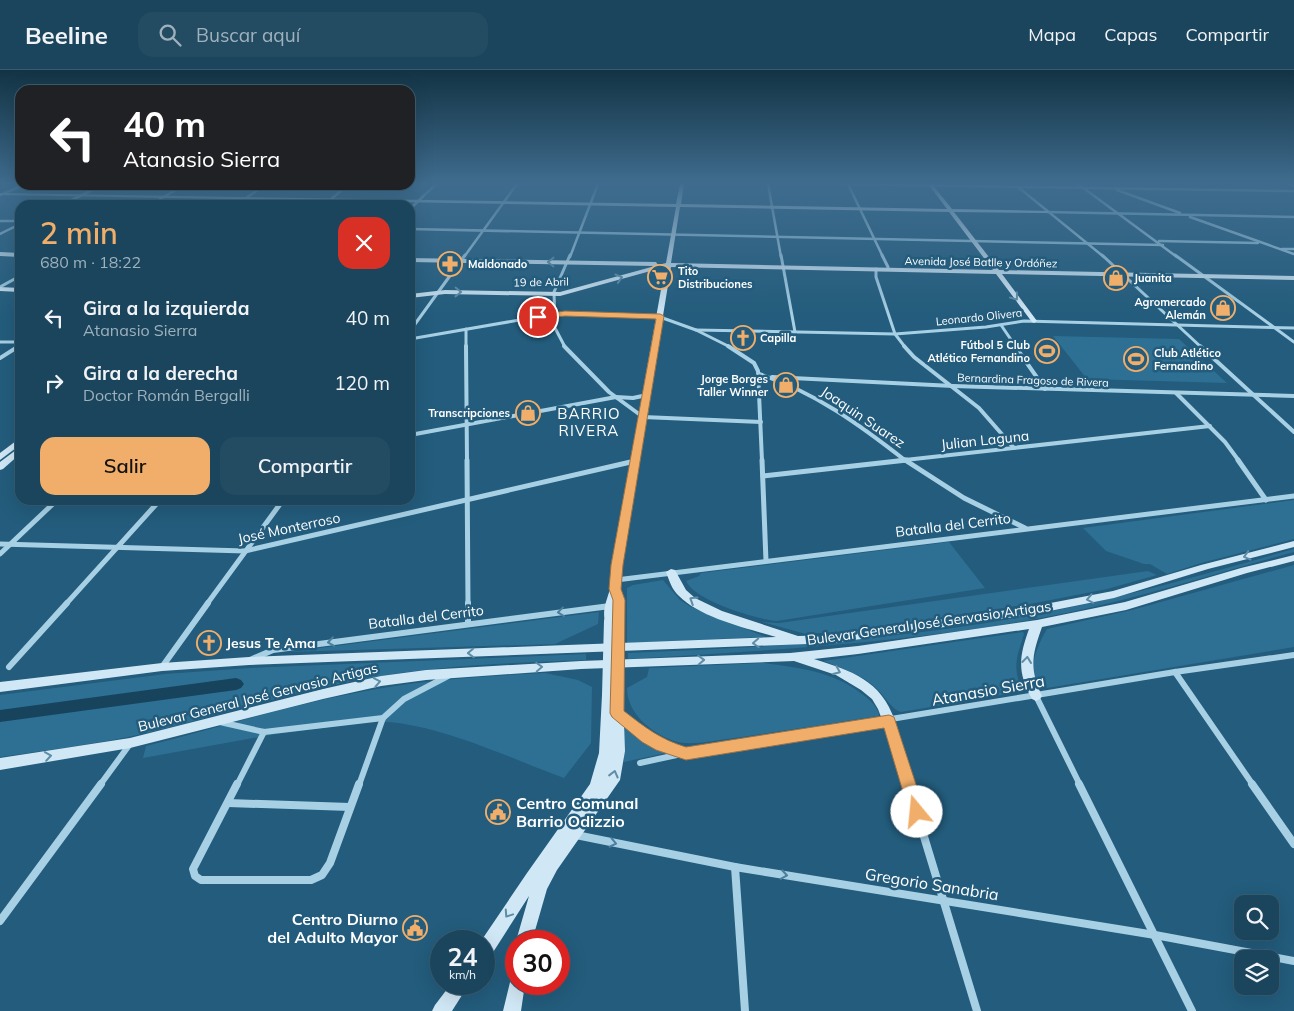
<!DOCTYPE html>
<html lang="es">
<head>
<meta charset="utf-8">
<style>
  :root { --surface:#1a455d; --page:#234c63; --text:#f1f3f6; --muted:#9fb1bc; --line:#385d72; --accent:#f0ae6a }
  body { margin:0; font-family:Mulish,sans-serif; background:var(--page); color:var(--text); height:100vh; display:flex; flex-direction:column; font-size:19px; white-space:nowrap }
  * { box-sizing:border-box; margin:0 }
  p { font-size:16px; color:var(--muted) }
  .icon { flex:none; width:28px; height:28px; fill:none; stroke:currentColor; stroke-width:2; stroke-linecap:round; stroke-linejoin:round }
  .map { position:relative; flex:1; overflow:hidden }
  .sheet { position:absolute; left:15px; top:130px; width:400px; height:305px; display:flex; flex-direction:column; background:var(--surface); border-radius:15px; box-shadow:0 5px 20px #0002,0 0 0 1px var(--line) }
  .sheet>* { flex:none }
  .guide { position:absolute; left:15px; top:15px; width:400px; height:105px; border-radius:15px; box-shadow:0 5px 20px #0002,0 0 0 1px var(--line); background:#202124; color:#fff; overflow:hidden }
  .tools { position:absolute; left:1234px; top:825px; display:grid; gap:10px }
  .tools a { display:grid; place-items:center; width:45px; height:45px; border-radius:10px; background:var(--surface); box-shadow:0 5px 20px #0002,0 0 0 1px var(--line); font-size:25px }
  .speed { position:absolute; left:430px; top:860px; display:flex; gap:10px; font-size:25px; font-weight:700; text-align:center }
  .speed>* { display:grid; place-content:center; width:65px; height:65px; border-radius:50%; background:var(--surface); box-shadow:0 5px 20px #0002,0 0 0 1px var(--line); line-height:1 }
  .speed small { font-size:12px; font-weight:400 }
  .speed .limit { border:8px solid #d22; background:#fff; color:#111 }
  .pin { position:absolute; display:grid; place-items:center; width:42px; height:42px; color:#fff; margin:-21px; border:2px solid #fff; border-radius:50%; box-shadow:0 1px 5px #0007 }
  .me { position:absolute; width:55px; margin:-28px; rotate:343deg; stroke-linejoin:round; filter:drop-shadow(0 0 4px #0008) }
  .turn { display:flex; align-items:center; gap:18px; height:105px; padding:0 25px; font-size:22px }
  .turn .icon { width:65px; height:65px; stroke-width:2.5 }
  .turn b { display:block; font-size:35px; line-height:42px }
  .round { display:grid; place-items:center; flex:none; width:52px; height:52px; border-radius:15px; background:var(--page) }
  .overview { display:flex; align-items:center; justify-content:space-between; height:85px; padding:0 25px }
  h1 { font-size:30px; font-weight:600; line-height:38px; color:var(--accent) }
  .button { display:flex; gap:10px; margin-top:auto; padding:10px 25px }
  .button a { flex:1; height:58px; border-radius:15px; background:var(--accent); color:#111; font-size:20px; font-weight:600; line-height:58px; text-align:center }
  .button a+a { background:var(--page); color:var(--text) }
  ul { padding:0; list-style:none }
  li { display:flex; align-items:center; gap:15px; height:65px; padding:0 25px }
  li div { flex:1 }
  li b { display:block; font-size:19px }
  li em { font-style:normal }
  header { display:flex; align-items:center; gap:30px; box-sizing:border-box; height:70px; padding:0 25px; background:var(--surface); border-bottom:1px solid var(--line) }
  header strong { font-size:24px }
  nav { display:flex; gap:28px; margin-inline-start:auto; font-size:18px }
  .search { width:350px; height:45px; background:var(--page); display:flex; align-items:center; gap:12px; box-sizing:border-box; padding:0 18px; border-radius:15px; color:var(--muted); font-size:19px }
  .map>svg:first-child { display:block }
</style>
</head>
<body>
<header>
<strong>Beeline</strong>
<div class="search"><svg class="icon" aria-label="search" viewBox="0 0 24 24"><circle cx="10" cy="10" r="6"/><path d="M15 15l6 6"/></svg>Buscar aquí</div>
<nav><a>Mapa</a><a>Capas</a><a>Compartir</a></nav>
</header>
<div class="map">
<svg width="1294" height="941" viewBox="0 0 1294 941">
  <rect width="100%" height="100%" fill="#235c7c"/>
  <g fill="#2d7093">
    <path d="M1053 266 1179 269 1227 313 1087 309Z"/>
    <path d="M1294 430V469L1201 493 1167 504 1150 494H1144L1106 481 1083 458Z"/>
    <path d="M949 472 985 518 777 551C756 549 695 531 686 511L699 506 701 503Z"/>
    <path d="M1294 479V482C1220 502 1147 526 1071 542 925 572 777 580 628 589V583C776 577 922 569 1067 538 1144 522 1219 500 1294 479Z"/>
    <path d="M1294 495V577L1047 618C1019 614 1039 572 1047 559L1132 540Z"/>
    <path d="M1148 501 1157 505 1107 519 1030 534 850 561 806 564 762 552 779 553Z"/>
    <path d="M663 510 680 530 691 537 766 567 627 573V518L633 515Z"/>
    <path d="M599 542 598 554 555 574 289 582Z"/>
    <path d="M1023 562 1024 564C1017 587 1012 596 1022 620L1019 622 901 642C892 640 884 625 876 618 861 604 842 598 823 591Z"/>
    <path d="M586 584V590C510 593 434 595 359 610 287 623 217 646 146 663 98 674 49 680 0 687V625L165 604 250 598Z"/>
    <path d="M764 593C799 598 833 601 862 624 869 629 876 635 879 644L878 646C827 654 777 662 727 669 711 671 690 676 674 671 651 663 627 643 627 618L647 607 649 598Z"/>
    <path d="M545 603 578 610 592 617 591 673 564 708C504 686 438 653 375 651L276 664 143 688 146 676C224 656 303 631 383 618 436 609 491 606 545 603Z"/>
    <path d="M626 657 666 683 624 692V660Z"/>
  </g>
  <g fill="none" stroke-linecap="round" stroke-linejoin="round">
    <path fill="#18435c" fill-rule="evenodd" d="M236 608 241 610 244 614 241 618 236 620 0 652V640Z"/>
    <g stroke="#a7d0e5" stroke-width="2.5">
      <path d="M768 114 781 187"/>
      <path d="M841 114 1294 121"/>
      <path d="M848 114 883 187"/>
      <path d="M1078 114 1177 187"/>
      <path d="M1290 114 1294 116"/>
      <path d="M1018 117 1104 187"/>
      <path d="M1117 120 1180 143"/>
      <path d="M0 125 23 115"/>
      <path d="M61 135 103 115"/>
      <path d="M149 135 185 115"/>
      <path d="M236 135 265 115"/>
      <path d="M324 135 348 115"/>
      <path d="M410 139 436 114"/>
      <path d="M1047 142 1294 147"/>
      <path d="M1190 147 1294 184"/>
      <path d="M0 151H20"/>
      <path d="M410 159 1163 175"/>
      <path d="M0 164 20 154"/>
      <path d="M1159 171 1258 173"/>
      <path d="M1282 179H1294"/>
      <path d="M464 187 517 114"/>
      <path d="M570 187 598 114"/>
    </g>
    <g stroke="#a7d0e5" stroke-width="3">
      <path d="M781 185 795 262"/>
      <path d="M882 185 888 197"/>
      <path d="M1102 185 1201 277"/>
      <path d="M1175 185 1294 272"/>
      <path d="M876 199V207L895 264 905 277"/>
      <path d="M0 217 20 206"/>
      <path d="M1001 255 1016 277"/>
      <path d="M466 259V277"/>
      <path d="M696 260 895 264 986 257 1024 251 1294 258"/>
      <path d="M410 261 465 185"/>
      <path d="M410 269 554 244 660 247 696 260 730 277"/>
      <path d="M0 272H20"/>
      <path d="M17 277 20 275"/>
      <path d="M565 277 555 258 554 222 570 185"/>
    </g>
    <g stroke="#a7d0e5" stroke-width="4">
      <path d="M466 276 467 391"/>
      <path d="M564 276 609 322 643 347 761 352"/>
      <path d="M728 276 754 293 758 301 762 391"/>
      <path d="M904 276 914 287 979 338 1014 378"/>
      <path d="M1015 276 1045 319"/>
      <path d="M1200 276 1294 362"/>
      <path d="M0 288 19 276"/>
      <path d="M759 304C815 322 860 355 906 391"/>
      <path d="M772 307 953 316 1294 326"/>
      <path d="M1176 323 1225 372 1239 391"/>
      <path d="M410 365 616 327 633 328 647 325"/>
      <path d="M896 391 1210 356"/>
    </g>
    <g stroke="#a7d0e5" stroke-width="5">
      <path d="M467 390 468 534"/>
      <path d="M762 390 766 491"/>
      <path d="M905 390 964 428 1025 458"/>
      <path d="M1238 390 1266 430"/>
      <path d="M763 406 907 390"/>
      <path d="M0 474 245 481 635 391"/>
      <path d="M0 484 57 430"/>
      <path d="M616 510 1294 426"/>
      <path d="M66 534 160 430"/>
      <path d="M207 534 283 430"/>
    </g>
    <g stroke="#a7d0e5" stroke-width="6">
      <path d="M468 533V554"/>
      <path d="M250 590 273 580 610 536"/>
      <path d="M9 597 67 533"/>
      <path d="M162 597 208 533"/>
      <path d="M1175 602 1253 715"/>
      <path d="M1036 626 1080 715"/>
      <path d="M619 644 656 672 683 683"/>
      <path d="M889 651 908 715"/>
      <path d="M220 652 264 662 383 648"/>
      <path d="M640 693 686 683 1175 602 1294 585"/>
      <path d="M100 715 130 674"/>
      <path d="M237 715 264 662"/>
      <path d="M359 715 383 648 404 629 448 606"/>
    </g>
    <g stroke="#a7d0e5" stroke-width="8">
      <path d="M237 714 193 799 195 806 201 810H311L322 805 330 793 359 714"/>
      <path d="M908 714 977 941"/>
      <path d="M1079 714 1192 941"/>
      <path d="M1252 714 1294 774"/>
      <path d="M228 733 350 737"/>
      <path d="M576 765 735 797 1155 865 1294 891"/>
      <path d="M735 797 745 941"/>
      <path d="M0 851 101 714"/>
    </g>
    <g fill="#d0e7f5" fill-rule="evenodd">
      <path d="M680 114H684L681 134 947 139 928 114H932L952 139 1049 141 1047 143 954 142 999 200 1294 206V210L1002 204 1037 251 1034 253 1032 252 996 204 671 197 622 495 620 519 624 530V551L622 554C617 555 611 555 606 554 601 542 607 530 610 519 611 511 611 503 612 495L665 197 560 226 445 224 410 228V224L445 220 560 222 655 196 410 192V188L656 192 658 195 666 193 676 137 0 125V123L676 134ZM680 137 949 142 993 200 671 193Z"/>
      <path d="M0 182 20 183V187L0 186Z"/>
      <path d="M0 217 20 218V222L0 221Z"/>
      <path d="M20 368V375L0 390V383Z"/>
      <path d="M20 377V384L3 399 0 400V392Z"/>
      <path d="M1294 471V477L1208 499 1114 528 1035 544 833 573 249 595 162 601 0 622V612L162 593 249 587 776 567C746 558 701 548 679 526 672 520 669 510 666 502L671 499 675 500 686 520 695 528 722 541 798 566 833 565 1035 536 1113 521 1201 495Z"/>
      <path d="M1294 485V491L1247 503 1126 540 1042 557C1032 585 1029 598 1042 626L1040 629 1036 631 1032 629C1017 602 1019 587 1029 559L858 584 814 589C852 601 881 610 895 651L894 655 889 656 884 655 878 639 872 629 861 620 836 605 794 591 581 599 426 610 381 616 323 629 130 678 0 700V688L130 668 323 619 381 606 426 600 581 591 790 583 858 576 1037 550 1125 532 1241 498Z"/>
      <path d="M617 619 621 621 623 624 625 681 620 710 557 800 547 819 532 871H516L529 826 490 887 484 889V871H481L527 803 590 714 599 683 602 625 604 622 608 620 612 622Z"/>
      <path d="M516 906V914H525L521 941H503L511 908Z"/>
      <path d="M451 914H469L452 941H432L435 935Z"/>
    </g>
    <g stroke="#d0e7f5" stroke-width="12">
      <path d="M617 624 618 551"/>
      <path d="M608 625 610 551"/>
    </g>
  </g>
  <defs><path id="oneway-chevron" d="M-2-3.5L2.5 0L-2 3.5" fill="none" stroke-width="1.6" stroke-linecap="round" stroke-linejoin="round" transform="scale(1.25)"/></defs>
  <g stroke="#608da6">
    <use href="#oneway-chevron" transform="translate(551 192) rotate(-179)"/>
    <use href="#oneway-chevron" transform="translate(619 208) rotate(-17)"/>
    <use href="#oneway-chevron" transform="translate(458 222) rotate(1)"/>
    <use href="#oneway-chevron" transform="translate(1015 227) rotate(53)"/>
    <use href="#oneway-chevron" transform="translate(1247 486) rotate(165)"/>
    <use href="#oneway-chevron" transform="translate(1090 529) rotate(169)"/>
    <use href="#oneway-chevron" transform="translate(693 530) rotate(-148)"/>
    <use href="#oneway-chevron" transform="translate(756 573) rotate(177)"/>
    <use href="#oneway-chevron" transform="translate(471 583) rotate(178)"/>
    <use href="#oneway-chevron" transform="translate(701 590) rotate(-2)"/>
    <use href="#oneway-chevron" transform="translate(1027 590) rotate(-83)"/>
    <use href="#oneway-chevron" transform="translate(539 597) rotate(-3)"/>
    <use href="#oneway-chevron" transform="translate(837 601) rotate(23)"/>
    <use href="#oneway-chevron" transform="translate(377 612) rotate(-11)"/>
    <use href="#oneway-chevron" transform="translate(48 686) rotate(-9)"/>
    <use href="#oneway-chevron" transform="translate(614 704) rotate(-76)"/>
    <use href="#oneway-chevron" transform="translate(508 844) rotate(124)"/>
  </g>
  <g stroke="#4b7f9c">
    <use href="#oneway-chevron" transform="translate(561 542) rotate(173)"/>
    <use href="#oneway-chevron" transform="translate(331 572) rotate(172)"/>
    <use href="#oneway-chevron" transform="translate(613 773) rotate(12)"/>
    <use href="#oneway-chevron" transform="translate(784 805) rotate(9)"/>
  </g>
  <linearGradient id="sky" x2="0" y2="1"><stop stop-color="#133344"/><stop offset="0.46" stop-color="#3f6c8e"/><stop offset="1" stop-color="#3f6c8e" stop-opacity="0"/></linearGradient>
  <rect width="1294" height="246" fill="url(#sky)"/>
  <path fill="#f0ae6a" stroke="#9c7145" d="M565 241 660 244 664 246 623 495 621 519 625 530 624 641C646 658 660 669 686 677L889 645 894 647 925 742 923 747 917 749 911 747 909 742 884 658 686 690 656 680 642 672 612 647 610 643 613 530 609 519 611 495 656 249 565 246 538 249 535 247 538 245Z"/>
  <defs>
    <symbol id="pharmacy-ring" viewBox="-11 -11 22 22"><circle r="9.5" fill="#235c7c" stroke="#f0ae6a" stroke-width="1.5"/><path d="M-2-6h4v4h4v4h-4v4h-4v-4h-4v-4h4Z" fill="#f0ae6a"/></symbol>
    <symbol id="supermarket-ring" viewBox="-11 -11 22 22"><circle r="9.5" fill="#235c7c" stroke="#f0ae6a" stroke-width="1.5"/><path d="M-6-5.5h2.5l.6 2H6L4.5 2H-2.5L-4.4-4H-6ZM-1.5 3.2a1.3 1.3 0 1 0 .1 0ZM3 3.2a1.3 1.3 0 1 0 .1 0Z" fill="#f0ae6a"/></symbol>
    <symbol id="shop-ring" viewBox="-11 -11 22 22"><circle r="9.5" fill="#235c7c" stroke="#f0ae6a" stroke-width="1.5"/><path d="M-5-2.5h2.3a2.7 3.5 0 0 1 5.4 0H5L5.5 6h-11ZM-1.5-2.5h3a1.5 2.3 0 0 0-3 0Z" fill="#f0ae6a"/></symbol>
    <symbol id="church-ring" viewBox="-11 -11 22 22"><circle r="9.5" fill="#235c7c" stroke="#f0ae6a" stroke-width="1.5"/><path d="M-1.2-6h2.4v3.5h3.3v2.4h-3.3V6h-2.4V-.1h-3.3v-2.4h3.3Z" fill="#f0ae6a"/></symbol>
    <symbol id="stadium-ring" viewBox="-11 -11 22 22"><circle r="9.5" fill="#235c7c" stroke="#f0ae6a" stroke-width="1.5"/><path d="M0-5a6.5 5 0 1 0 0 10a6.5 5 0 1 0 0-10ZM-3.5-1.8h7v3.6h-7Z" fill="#f0ae6a"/></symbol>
    <symbol id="civic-ring" viewBox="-11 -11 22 22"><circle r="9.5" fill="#235c7c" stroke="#f0ae6a" stroke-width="1.5"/><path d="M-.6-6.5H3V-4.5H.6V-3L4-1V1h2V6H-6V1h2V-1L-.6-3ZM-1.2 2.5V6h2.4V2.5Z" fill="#f0ae6a"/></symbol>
  </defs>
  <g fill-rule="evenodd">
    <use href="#pharmacy-ring" x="436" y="180" width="28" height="28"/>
    <use href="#supermarket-ring" x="646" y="193" width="28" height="28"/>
    <use href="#shop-ring" x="1102" y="194" width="28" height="28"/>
    <use href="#shop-ring" x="1209" y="224" width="28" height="28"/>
    <use href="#church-ring" x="729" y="254" width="28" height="28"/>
    <use href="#stadium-ring" x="1033" y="267" width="28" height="28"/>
    <use href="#stadium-ring" x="1122" y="275" width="28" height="28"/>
    <use href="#shop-ring" x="772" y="301" width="28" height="28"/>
    <use href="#shop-ring" x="514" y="329" width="28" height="28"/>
    <use href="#church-ring" x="195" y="559" width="28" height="28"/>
    <use href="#civic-ring" x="484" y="728" width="28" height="28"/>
    <use href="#civic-ring" x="401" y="844" width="28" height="28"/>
  </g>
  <g text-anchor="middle" stroke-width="5" stroke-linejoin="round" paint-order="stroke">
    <g font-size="11" fill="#fff" stroke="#235c7c">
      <text transform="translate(981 192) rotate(1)" y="4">Avenida José Batlle y Ordóñez</text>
      <text transform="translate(541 212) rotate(-1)" y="4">19 de Abril</text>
      <text transform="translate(979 247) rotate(-6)" y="4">Leonardo Olivera</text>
      <text transform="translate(1033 310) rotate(2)" y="4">Bernardina Fragoso de Rivera</text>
    </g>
    <g font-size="11" font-weight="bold" fill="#fff" stroke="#235c7c" text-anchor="start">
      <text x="468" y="198">Maldonado</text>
      <text x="678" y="205">Tito<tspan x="678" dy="13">Distribuciones</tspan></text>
      <text x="1134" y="212">Juanita</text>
      <text x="1206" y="236" text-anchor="end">Agromercado<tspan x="1206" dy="13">Alemán</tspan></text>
      <text x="760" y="272">Capilla</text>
      <text x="1030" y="279" text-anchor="end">Fútbol 5 Club<tspan x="1030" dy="13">Atlético Fernandino</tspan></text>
      <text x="1154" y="287">Club Atlético<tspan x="1154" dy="13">Fernandino</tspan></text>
      <text x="768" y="313" text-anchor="end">Jorge Borges<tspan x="768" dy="13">Taller Winner</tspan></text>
      <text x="510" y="347" text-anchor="end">Transcripciones</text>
    </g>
    <g font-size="14" fill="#fff" stroke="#235c7c">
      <text transform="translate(863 347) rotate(34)" y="5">Joaquin Suarez</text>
      <text transform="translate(985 370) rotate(-6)" y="5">Julian Laguna</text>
      <text transform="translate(953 455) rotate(-7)" y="5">Batalla del Cerrito</text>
      <text transform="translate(289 458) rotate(-12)" y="5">José Monterroso</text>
      <text transform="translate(426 547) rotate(-7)" y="5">Batalla del Cerrito</text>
      <text transform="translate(929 553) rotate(-8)" y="5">Bulevar General José Gervasio Artigas</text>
      <text transform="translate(258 627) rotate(-14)" y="5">Bulevar General José Gervasio Artigas</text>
    </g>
    <g font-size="14" font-weight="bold" fill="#fff" stroke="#235c7c" text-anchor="start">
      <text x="226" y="578">Jesus Te Ama</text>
    </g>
    <g font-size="15" letter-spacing="1" fill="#fff" stroke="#235c7c">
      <text x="589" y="349">BARRIO<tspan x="589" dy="17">RIVERA</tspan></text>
    </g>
    <g font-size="16" fill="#fff" stroke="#235c7c">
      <text transform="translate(988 620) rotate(-10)" y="6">Atanasio Sierra</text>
      <text transform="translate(932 814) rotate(9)" y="6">Gregorio Sanabria</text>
    </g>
    <g font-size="16" font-weight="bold" fill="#fff" stroke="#235c7c" text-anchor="start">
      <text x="516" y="739">Centro Comunal<tspan x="516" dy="18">Barrio Odizzio</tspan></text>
      <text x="398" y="855" text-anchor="end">Centro Diurno<tspan x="398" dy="18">del Adulto Mayor</tspan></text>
    </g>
  </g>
</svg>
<div class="tools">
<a><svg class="icon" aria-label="search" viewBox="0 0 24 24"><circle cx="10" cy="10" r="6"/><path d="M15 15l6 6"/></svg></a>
<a><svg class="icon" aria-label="layers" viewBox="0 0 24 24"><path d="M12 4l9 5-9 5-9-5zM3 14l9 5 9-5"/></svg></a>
</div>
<div class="speed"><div>24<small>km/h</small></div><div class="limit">30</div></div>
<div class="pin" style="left:538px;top:247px;background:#d93025"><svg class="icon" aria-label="arrive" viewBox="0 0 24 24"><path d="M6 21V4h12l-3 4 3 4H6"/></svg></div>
<svg class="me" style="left:917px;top:742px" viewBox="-20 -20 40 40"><circle r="19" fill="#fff"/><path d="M0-13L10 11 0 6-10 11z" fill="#f0ae6a"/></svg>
<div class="guide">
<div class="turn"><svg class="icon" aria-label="left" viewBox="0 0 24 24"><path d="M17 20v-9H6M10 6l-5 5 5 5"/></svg><div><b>40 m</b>Atanasio Sierra</div></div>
</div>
<section class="sheet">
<div class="overview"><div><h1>2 min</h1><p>680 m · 18:22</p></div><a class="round" style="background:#d93025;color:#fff"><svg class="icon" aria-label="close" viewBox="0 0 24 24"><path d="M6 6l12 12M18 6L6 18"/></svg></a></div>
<ul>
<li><svg class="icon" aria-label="left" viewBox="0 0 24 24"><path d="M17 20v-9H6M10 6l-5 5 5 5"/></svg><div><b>Gira a la izquierda</b><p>Atanasio Sierra</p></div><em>40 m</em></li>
<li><svg class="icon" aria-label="right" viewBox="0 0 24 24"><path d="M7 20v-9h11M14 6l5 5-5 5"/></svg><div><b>Gira a la derecha</b><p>Doctor Román Bergalli</p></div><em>120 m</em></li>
</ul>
<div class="button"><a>Salir</a><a>Compartir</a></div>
</section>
</div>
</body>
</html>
